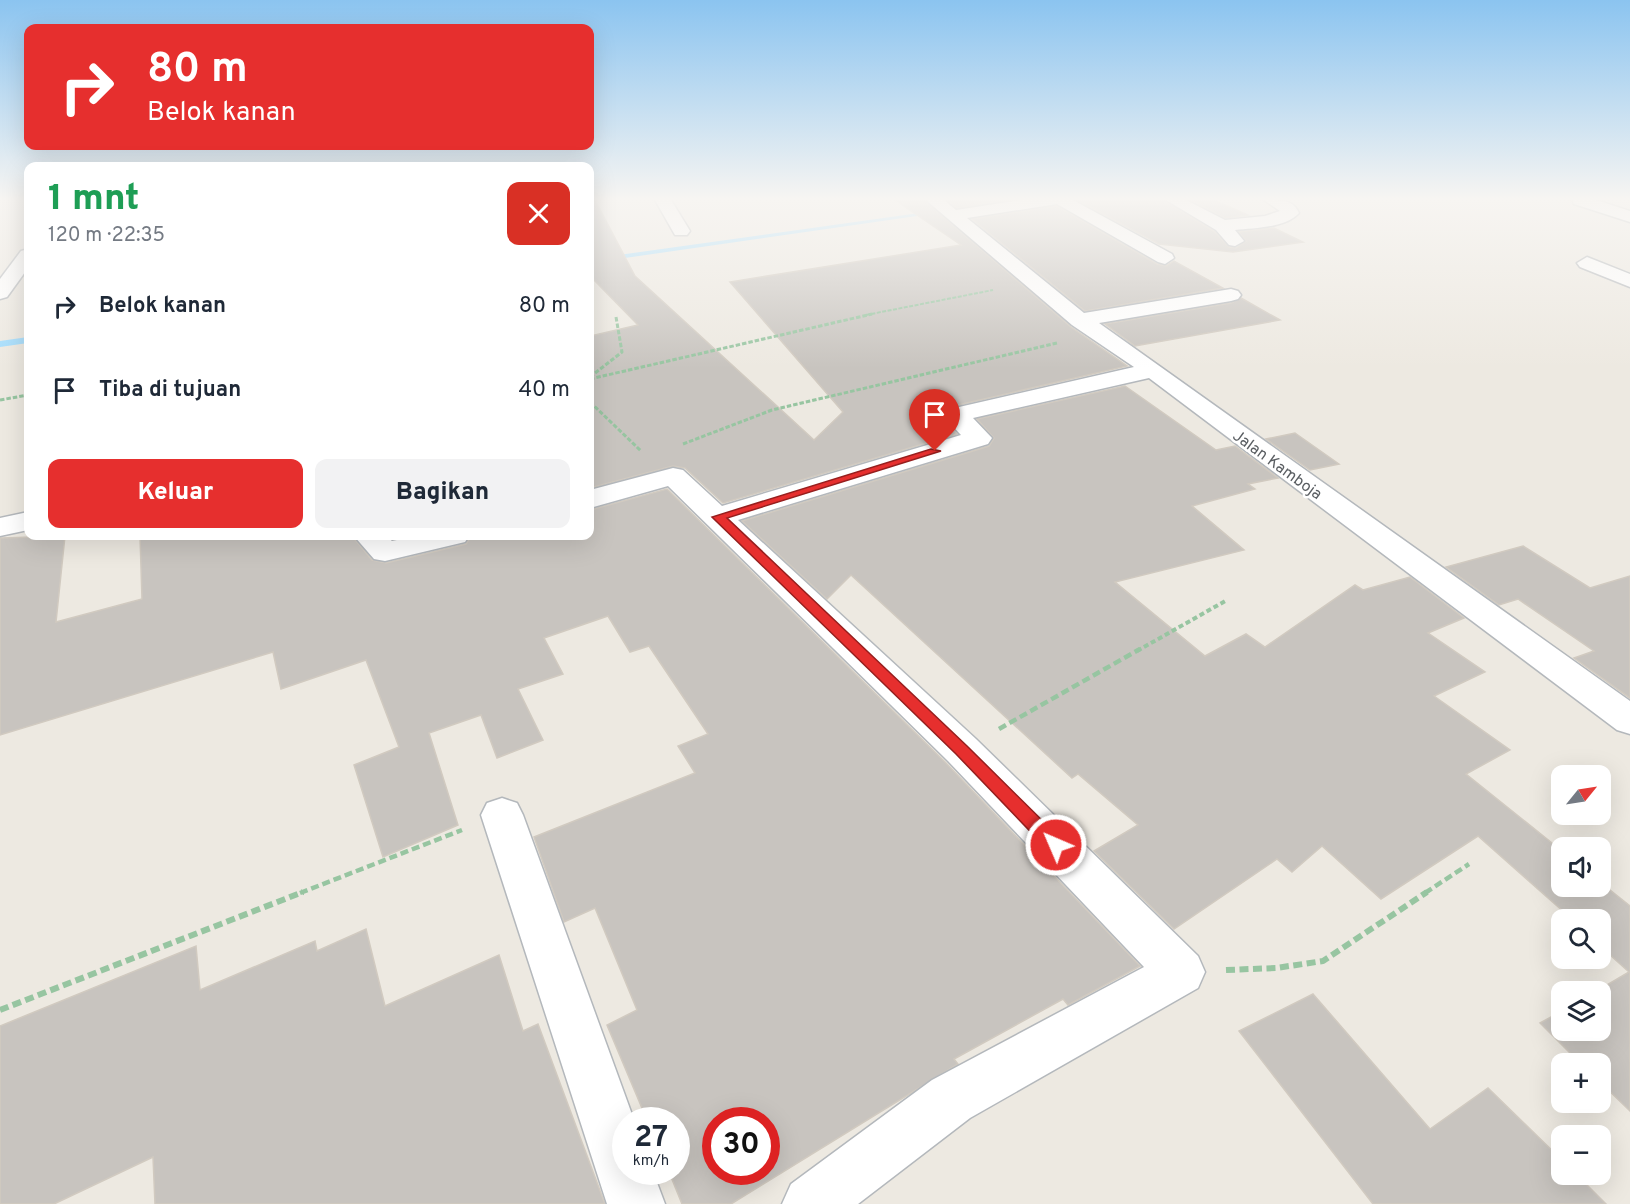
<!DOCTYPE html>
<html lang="id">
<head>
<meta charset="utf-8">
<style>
  :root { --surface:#fff; --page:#f2f2f3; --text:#1f2937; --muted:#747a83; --accent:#e62f2e }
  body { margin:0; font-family:Overpass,sans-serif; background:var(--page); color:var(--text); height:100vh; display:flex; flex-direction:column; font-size:22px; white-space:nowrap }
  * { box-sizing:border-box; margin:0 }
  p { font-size:20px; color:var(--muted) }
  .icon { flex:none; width:33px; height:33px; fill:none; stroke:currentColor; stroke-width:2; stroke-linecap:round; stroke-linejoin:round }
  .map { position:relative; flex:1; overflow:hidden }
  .panel { position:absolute; left:24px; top:162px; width:570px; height:378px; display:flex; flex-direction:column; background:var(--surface); border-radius:12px; box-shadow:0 6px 24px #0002 }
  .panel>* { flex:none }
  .hud { position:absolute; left:24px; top:24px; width:570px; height:126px; border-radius:12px; box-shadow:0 6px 24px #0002; background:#e62f2e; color:#fff; overflow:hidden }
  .needle { width:39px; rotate:60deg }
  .fabs { position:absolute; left:1551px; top:765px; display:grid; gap:12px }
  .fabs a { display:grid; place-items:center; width:60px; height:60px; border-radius:12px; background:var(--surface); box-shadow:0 6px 24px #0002; font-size:30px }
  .speed { position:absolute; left:612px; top:1107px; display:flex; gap:12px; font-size:30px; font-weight:700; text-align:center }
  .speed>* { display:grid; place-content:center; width:78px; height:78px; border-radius:50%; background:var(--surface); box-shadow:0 6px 24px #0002; line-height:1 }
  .speed small { font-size:15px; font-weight:400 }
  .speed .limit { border:9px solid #d22; background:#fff; color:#111 }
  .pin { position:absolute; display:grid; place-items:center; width:51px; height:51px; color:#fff; margin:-62px -26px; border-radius:50% 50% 50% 0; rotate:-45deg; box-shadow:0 0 6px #0007 }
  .pin .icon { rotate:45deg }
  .me { position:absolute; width:66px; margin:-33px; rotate:315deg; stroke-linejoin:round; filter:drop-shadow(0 0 4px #0008) }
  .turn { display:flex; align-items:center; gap:21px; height:126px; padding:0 24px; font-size:27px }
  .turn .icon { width:78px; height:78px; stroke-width:2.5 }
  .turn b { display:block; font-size:42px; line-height:51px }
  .round { display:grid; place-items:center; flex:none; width:63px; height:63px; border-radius:12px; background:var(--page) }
  .head { display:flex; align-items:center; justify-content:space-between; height:102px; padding:0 24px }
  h1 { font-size:36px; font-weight:800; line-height:45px; color:#1e9e55 }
  .primary-button { display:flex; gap:12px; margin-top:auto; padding:12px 24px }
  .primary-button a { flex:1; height:69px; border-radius:12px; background:var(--accent); color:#fff; font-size:24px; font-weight:800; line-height:69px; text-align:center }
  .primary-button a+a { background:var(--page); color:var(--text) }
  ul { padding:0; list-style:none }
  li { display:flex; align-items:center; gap:18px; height:84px; padding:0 24px }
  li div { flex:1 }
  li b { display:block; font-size:22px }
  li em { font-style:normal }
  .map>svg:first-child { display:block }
</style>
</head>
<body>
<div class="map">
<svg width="1630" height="1204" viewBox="0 0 1630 1204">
  <rect width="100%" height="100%" fill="#ede9e1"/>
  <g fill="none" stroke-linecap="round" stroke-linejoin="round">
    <g fill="#a1dcfd" fill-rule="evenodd">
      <path d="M1012 200H1029L590 263V259Z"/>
      <path d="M28 337V343L0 347V341Z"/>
    </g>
  </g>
  <g fill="#c8c4bf" stroke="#d1cac0" stroke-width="1.5" fill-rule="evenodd">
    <path d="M590 200H595L635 276 814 440 843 412 730 282 961 245 895 200H924L1071 327 1127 366 945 408 940 417 957 434 723 503 685 468 673 466 590 488V336L638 325 590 276Z"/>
    <path d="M947 200H1007L957 208Z"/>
    <path d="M1077 200H1164L1215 232 1229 247 1236 248 1246 241 1239 232 1274 228 1303 242 1233 252 1159 244Z"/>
    <path d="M1191 200H1214L1248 215 1225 218Z"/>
    <path d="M1057 206 1157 264 1166 266 1174 261 1223 288 1085 311 972 219Z"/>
    <path d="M1241 298 1280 320 1135 346 1105 324 1231 303Z"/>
    <path d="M1125 386 1216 450 1235 446 1278 478 1248 484 1255 489 1192 506 1244 550 1115 582 1205 656 1246 634 1265 647 1355 585 1363 590 1410 577 1464 618 1428 633 1485 672 1434 696 1510 750 1466 774 1562 851V886H1600V882L1630 906V1111L1600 1082V1064H1581L1540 1023 1562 1011V1030H1600V992H1595L1629 972 1600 946V920H1573L1478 836 1381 899 1322 846 1292 872 1277 859 1174 929 1094 851 1138 825 1078 774 1072 778 851 575 827 599 742 521 989 446 994 438 977 419Z"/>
    <path d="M1295 433 1339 464 1310 470 1266 439Z"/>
    <path d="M667 489 946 763 1140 966 1068 1005 1063 999 954 1059 958 1064 731 1204H682L669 1172H676V1120H647L607 1025 637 1010 595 908 564 922 534 837 695 773 678 746 708 734 649 646 630 652 608 616 544 638 563 674 518 689 543 740 497 758 481 715 429 733 458 825 383 857 354 765 399 747 366 660 281 689 273 652 0 735V538L65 536 56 622 142 599 140 536H352L372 560 386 563 466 544 471 536H590V510ZM716 1120H766V1172H716Z"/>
    <path d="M1523 546 1590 588 1630 576V698L1574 658 1594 651 1518 599 1499 605 1446 567Z"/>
    <path d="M366 929 385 1006 499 955 523 1031 538 1024 605 1204H155L153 1157 54 1204H0V1026L196 946 200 990 315 941 317 951Z"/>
    <path d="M1313 994 1430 1129 1488 1088 1562 1160V1174H1576L1606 1204H1373L1239 1031Z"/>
  </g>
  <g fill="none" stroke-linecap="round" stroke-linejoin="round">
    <defs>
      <g id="minor">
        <path d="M655 200H671L690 231 687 235H675Z"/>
        <path d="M926 200H944L956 210 1021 200H1073L1172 254 1174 258 1165 264 1158 262 1057 204 967 218 1084 313 1231 289 1238 291 1241 295 1238 299 1231 301 1099 323 1630 701V734L1617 730 1149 378 973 418 992 438 988 444 738 520 976 739 1198 956 1205 972 1198 988 970 1118 858 1204H782L791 1184 932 1080 1144 967 948 761 668 486 590 508V490L673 468 683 470 722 506 961 435 942 415 946 410 1134 367 1072 325Z"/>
        <path d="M1166 200H1186L1225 220 1265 216 1280 211 1264 200C1277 200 1293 198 1299 213 1286 228 1254 228 1235 230L1244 241 1235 246 1229 245 1216 230Z"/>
        <path d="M1572 200H1596L1630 211V222L1574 204Z"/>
        <path d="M28 249V268L7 297 0 299V279L21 251Z"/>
        <path d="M1587 257 1630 274V287L1580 267 1577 263Z"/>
        <path d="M28 512V530L0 536V518Z"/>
        <path d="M354 536H386L392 541 416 536H469L465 542 385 561 374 559Z"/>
        <path d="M502 798 517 803 523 815 634 1120H626V1172H653L665 1204H607L481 815 487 803Z"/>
      </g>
    </defs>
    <use href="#minor" stroke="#b4b8bc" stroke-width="3"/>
    <path stroke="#97c5a1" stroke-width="2" stroke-dasharray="4 1.5" stroke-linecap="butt" d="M866 315 993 290"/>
    <g stroke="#97c5a1" stroke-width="3" stroke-dasharray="4.5 2" stroke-linecap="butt">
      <path d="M590 377 622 352 616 317"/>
      <path d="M590 379 872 314"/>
      <path d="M0 400 28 395"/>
      <path d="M590 402 641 451"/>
      <path d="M683 444 772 410 1057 343"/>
    </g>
    <path stroke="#97c5a1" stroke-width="4" stroke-dasharray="5 3" stroke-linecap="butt" d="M1137 651 1227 600"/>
    <g stroke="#97c5a1" stroke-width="4.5" stroke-dasharray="8 4" stroke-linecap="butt">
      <path d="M999 729 1140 649"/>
      <path d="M300 893 462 830"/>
      <path d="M1425 893 1469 864"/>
    </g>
    <g stroke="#97c5a1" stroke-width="6" stroke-dasharray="9 4.5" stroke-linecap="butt">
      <path d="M1226 970 1276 968 1323 961 1427 892"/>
      <path d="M0 1010 303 892"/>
    </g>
    <use href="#minor" fill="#fff" fill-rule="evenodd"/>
  </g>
  <linearGradient id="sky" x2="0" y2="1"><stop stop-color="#8bc4f0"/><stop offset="0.54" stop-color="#f7f5f2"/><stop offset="1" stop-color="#f7f5f2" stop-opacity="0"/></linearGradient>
  <rect width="1630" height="368" fill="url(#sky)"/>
  <path fill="#e62f2e" stroke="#961f1e" stroke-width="1.5" d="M931 449 941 451 727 518 967 746 1062 840 1064 845 1062 851 1056 853 1049 851 956 754 712 517Z"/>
  <g text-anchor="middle" stroke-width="5" stroke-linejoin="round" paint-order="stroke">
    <g font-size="16" fill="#5a5e62" stroke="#fff">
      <text transform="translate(1278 464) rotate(36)" y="6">Jalan Kamboja</text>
    </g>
  </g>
</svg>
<div class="fabs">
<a><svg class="needle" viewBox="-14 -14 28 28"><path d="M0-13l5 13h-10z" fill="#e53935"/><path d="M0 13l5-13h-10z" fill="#747a83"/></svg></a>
<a><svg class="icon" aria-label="sound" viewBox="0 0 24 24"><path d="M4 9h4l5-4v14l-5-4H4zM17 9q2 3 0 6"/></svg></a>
<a><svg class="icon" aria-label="search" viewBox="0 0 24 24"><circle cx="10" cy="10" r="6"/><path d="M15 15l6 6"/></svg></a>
<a><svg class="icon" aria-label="layers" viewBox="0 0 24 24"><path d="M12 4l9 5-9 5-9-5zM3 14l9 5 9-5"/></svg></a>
<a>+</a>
<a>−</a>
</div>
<div class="speed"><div>27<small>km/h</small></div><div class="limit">30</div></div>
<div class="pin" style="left:935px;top:451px;background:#d93025"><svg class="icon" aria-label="arrive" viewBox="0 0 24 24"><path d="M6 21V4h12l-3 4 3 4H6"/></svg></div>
<svg class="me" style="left:1056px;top:845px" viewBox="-20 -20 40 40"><circle r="17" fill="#e62f2e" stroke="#fff" stroke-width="3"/><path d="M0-11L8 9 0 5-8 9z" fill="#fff"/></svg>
<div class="hud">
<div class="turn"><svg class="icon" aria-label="right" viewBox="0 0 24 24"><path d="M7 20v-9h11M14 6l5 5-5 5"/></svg><div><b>80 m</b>Belok kanan</div></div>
</div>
<section class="panel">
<div class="head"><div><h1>1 mnt</h1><p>120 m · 22:35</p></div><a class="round" style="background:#d93025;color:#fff"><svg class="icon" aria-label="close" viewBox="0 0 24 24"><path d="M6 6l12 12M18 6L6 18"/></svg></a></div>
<ul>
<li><svg class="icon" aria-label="right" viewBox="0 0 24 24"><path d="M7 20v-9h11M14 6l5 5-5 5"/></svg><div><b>Belok kanan</b></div><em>80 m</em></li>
<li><svg class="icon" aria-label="arrive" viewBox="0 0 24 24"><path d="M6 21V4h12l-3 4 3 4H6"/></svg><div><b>Tiba di tujuan</b></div><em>40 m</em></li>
</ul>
<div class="primary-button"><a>Keluar</a><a>Bagikan</a></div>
</section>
</div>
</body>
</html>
